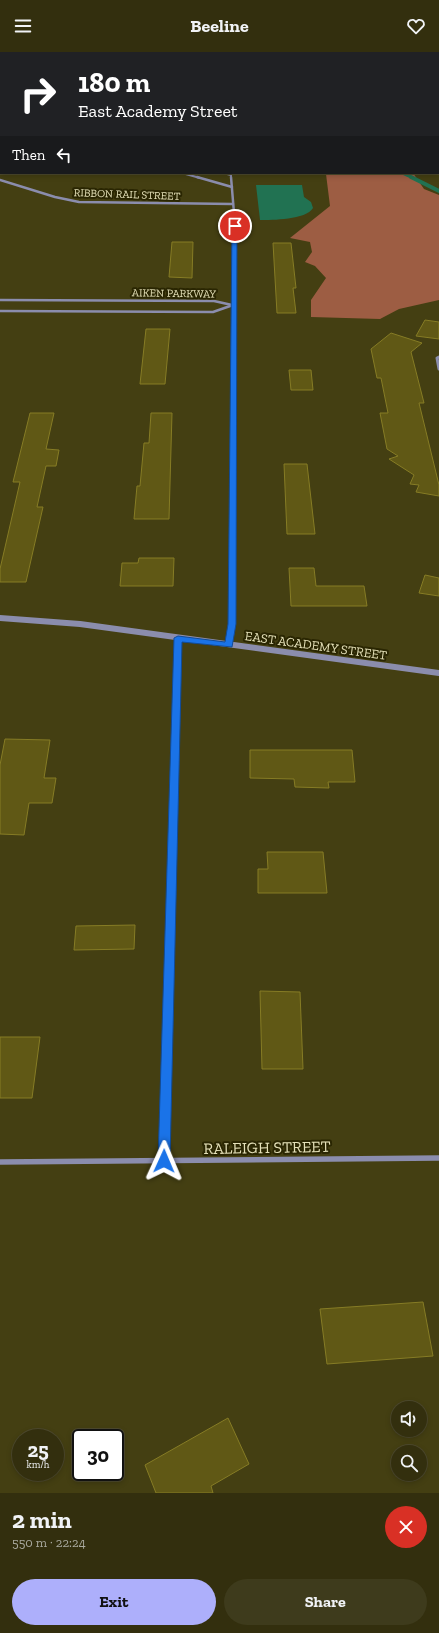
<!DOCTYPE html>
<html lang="en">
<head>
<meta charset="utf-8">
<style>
  :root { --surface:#332f0e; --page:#3e3b1c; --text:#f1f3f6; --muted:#a9a99e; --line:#4e4a2e; --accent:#adaffb }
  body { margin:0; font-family:"Zilla Slab",serif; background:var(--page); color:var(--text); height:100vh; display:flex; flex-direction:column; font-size:15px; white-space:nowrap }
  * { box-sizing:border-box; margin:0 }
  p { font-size:13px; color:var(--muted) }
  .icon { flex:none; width:22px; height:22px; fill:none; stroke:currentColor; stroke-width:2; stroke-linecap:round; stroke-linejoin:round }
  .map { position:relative; height:1441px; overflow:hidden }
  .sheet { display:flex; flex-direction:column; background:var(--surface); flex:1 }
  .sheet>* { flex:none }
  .hud { position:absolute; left:0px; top:0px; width:439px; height:122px; box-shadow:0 2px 6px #0003,0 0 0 1px var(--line); background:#202124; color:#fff; overflow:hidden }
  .buttons { position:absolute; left:391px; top:1349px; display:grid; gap:8px }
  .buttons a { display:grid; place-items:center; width:36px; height:36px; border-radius:50%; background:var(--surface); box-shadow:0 2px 6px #0003,0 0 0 1px var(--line); font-size:20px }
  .speed { position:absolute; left:12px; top:1377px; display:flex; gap:8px; font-size:20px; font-weight:700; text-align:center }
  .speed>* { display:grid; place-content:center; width:52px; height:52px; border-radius:50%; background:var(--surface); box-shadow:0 2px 6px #0003,0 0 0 1px var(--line); line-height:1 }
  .speed small { font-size:10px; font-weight:400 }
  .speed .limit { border:2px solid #111; border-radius:6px; background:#fff; color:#111 }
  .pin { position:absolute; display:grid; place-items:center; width:34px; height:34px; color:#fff; margin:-17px; border:2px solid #fff; border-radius:50%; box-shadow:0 1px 4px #0007 }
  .me { position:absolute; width:44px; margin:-22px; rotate:1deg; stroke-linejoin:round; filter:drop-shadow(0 0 3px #0008) }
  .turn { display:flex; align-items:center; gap:14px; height:84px; padding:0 12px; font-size:18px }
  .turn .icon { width:52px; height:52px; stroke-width:2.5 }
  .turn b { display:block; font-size:28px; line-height:34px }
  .then { display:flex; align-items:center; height:38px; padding:0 12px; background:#0003; gap:8px; font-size:15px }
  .round { display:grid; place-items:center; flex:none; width:42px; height:42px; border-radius:21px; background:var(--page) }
  .overview { display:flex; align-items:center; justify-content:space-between; height:68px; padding:0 12px }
  h1 { font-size:24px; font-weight:700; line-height:30px }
  .action { display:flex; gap:8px; margin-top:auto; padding:8px 12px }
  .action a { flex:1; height:46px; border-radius:24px; background:var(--accent); color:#111; font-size:16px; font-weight:700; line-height:46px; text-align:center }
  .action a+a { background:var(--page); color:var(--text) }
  header { display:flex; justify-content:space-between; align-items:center; height:52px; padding:0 12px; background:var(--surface); font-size:18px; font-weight:700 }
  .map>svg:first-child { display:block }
</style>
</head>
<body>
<header><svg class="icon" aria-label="menu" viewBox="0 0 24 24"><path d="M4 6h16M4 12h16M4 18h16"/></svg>Beeline<svg class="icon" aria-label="heart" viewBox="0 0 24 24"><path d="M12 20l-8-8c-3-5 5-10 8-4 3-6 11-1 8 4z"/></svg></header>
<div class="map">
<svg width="439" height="1441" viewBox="0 0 439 1441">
  <rect width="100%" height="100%" fill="#443f12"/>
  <path fill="#9d5d43" d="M310 121H413L424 137 439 143V248L399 257 380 267 311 265V248L326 226 315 214 305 210 312 200 310 190 290 186 330 154 326 122Z"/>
  <path fill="#217252" d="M256 133H302L304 145 311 150 313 156C306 168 272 168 260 168Z"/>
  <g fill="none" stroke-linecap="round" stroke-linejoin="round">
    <path stroke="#217252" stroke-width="3" d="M402 121 413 126"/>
    <path stroke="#217252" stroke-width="4" d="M411 125 439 139"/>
  </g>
  <g fill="#605815" stroke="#867c25">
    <path d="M172 190H193L192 226 169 225Z"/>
    <path d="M273 191H291L296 236H293L296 261H277Z"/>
    <path d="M425 268 439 270V287L416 284Z"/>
    <path d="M146 277H170L165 332H140Z"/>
    <path d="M391 281 422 291 411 300 424 351H419L439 433V444L416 440 419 433 410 432 414 423 389 407 398 404 387 397 380 361H388L381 326H377L371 297Z"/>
    <path d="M289 318H311L313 338H291Z"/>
    <path d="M30 361H54L46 397 59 398 56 414H46L37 455H43L26 530H0V517L20 430H13Z"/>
    <path d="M151 361H172L169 467H134L137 434H140L144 391H149Z"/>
    <path d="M284 412H307L315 482H287Z"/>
    <path d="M139 506H174L173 534H120L122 511H138Z"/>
    <path d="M289 516H314L316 534H364L367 554H291Z"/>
    <path d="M425 523 439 526V544L419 541Z"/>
    <path d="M5 687 50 688 44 726H56L52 751H29L24 783 0 782V713Z"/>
    <path d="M250 698H352L355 730H328L329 736 295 735 294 727 250 726Z"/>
    <path d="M267 800H323L327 841H258V817H268Z"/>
    <path d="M135 873 134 897 74 898 76 874Z"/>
    <path d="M260 939 300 940 303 1017H262Z"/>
    <path d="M0 985H40L32 1046H0Z"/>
    <path d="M423 1250 433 1304 327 1312 320 1257Z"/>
    <path d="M228 1366 249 1412 211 1434 213 1441H156L145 1413Z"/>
  </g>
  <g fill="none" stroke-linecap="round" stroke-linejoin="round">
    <g stroke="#8b8dad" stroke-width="2">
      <path d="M182 121 200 126"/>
      <path d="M223 121 231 123"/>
      <path d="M231 123V126"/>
    </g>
    <g stroke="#8b8dad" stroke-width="2.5">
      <path d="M197 125 232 135"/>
      <path d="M231 125 236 185 233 284"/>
      <path d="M0 128 55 145 79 150 233 152"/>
      <path d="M0 248 214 249 232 253"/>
      <path d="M0 259 213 260 233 253"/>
    </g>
    <g stroke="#8b8dad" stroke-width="3">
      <path d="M439 305 437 306 439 317"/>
      <path d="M232 483 233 283"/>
    </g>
    <g stroke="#8b8dad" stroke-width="3.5">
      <path d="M229 593 232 572V482"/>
      <path d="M174 733 178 586"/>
    </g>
    <path stroke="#8b8dad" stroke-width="4.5" d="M166 1047 174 732"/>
    <g stroke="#8b8dad" stroke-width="5.5">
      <path d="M164 1109 166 1046"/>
      <path d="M0 1110 439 1106"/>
    </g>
    <path stroke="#8b8dad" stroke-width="6" d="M0 566 80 572 439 621"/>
  </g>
  <path fill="#1a73e8" stroke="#114b97" d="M235 173 237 174 236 572 232 595 182 590 170 1109 168 1113 164 1115 160 1113 158 1109 174 586 178 584 225 590 228 572 232 174Z"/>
  <g text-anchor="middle" stroke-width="4" stroke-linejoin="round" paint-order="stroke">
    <g font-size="11" fill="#e5e1b9" stroke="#2a2602">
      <text transform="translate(127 142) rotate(2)" y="4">RIBBON RAIL STREET</text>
      <text transform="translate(174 241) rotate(1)" y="4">AIKEN PARKWAY</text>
    </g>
    <g font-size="13" fill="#e5e1b9" stroke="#2a2602">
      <text transform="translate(316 593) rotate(8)" y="5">EAST ACADEMY STREET</text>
    </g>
    <g font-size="16" fill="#e5e1b9" stroke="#2a2602">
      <text transform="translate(267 1095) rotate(-1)" y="6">RALEIGH STREET</text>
    </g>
  </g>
</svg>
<div class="buttons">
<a><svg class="icon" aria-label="sound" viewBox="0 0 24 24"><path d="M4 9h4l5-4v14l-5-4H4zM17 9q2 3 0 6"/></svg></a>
<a><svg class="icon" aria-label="search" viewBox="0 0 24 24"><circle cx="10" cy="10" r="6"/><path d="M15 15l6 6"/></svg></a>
</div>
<div class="speed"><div>25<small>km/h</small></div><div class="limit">30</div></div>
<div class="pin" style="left:235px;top:174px;background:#d93025"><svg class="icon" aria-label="arrive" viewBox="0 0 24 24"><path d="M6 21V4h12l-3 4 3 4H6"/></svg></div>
<svg class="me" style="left:164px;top:1109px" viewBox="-20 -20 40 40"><path d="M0-17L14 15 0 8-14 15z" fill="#1a73e8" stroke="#fff" stroke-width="4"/></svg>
<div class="hud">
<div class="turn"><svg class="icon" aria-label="right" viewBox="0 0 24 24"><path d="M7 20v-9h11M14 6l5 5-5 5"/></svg><div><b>180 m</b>East Academy Street</div></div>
<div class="then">Then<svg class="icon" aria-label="left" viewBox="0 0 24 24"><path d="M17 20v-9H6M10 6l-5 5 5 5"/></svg></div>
</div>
</div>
<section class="sheet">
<div class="overview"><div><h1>2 min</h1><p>550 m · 22:24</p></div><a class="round" style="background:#d93025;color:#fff"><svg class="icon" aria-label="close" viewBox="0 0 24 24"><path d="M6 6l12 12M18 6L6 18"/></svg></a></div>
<div class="action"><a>Exit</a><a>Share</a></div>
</section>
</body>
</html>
